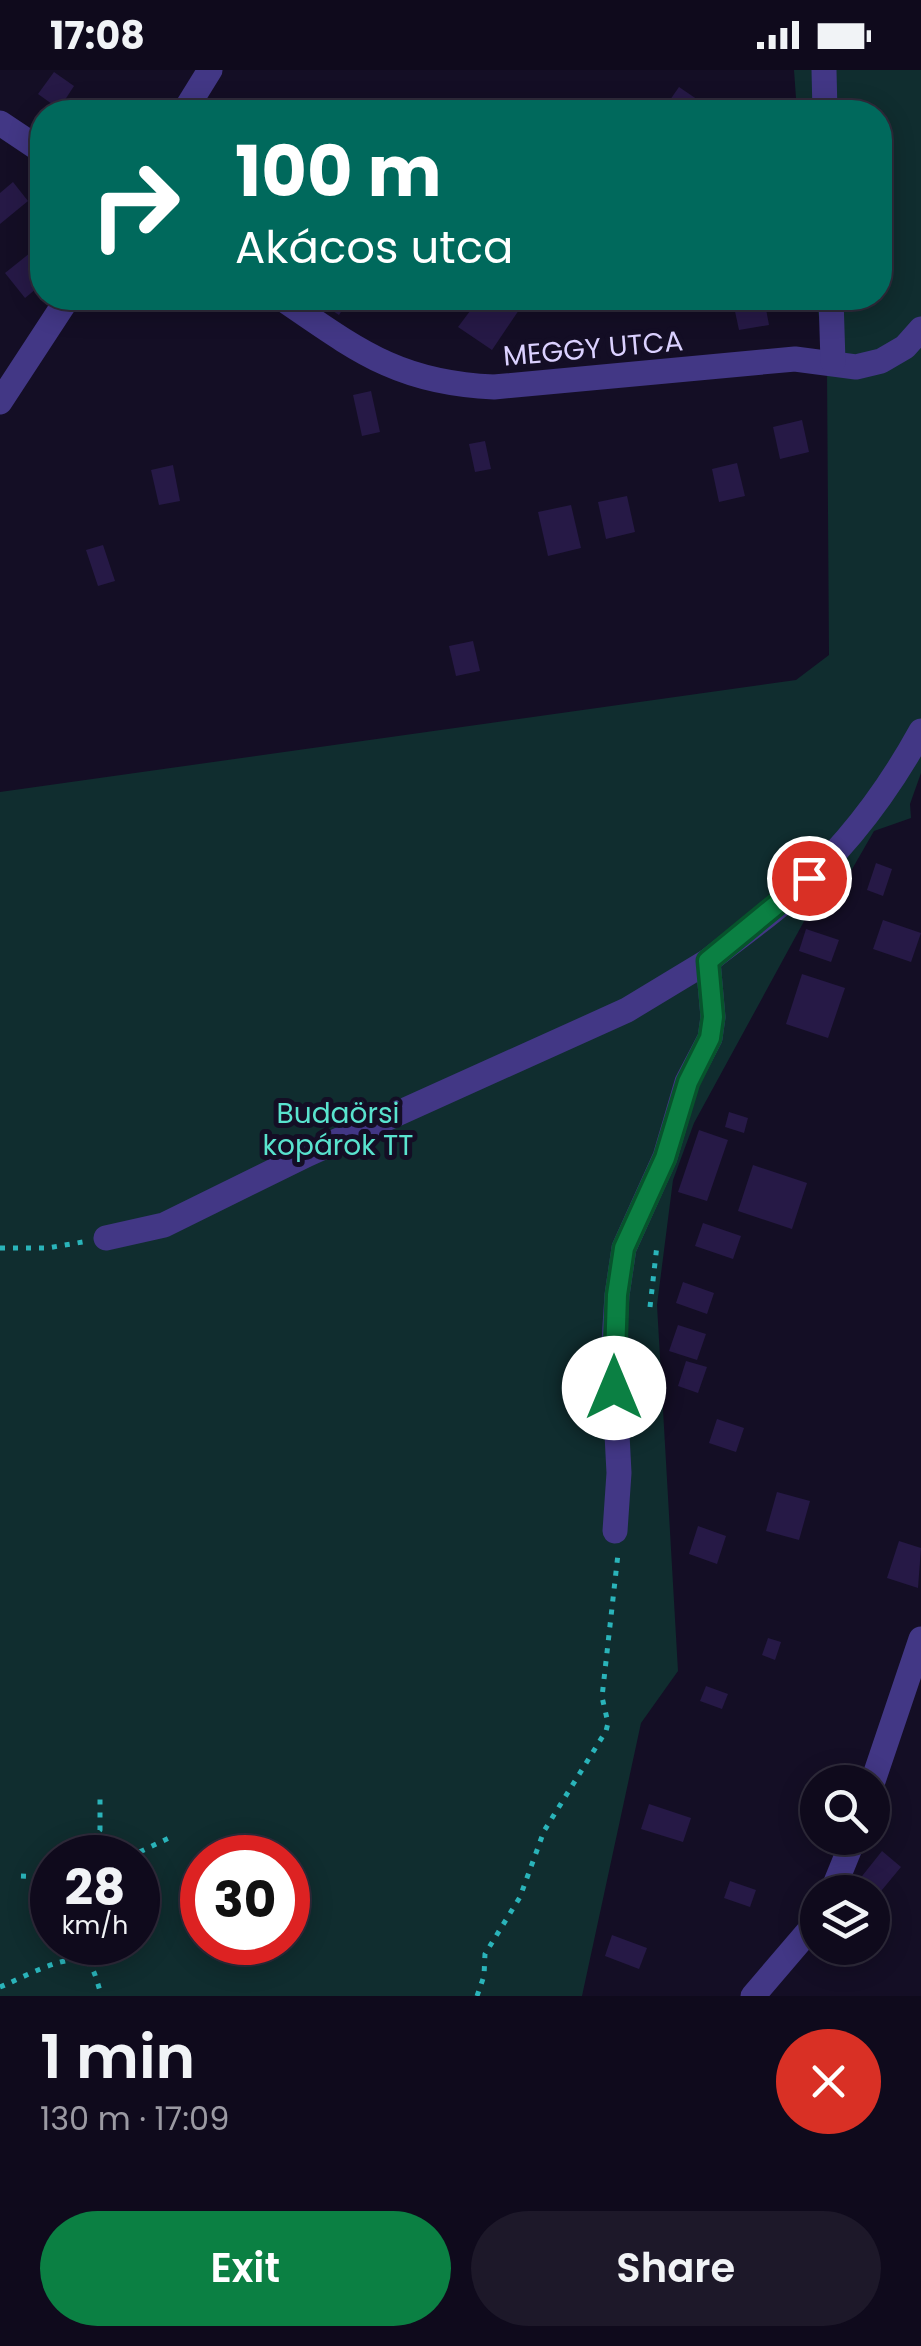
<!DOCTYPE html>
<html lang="en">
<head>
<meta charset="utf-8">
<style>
  :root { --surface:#0f0a1c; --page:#1d1829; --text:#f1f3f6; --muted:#9b9aa3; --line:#2f2b3b; --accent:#0b8043 }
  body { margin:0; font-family:Poppins,sans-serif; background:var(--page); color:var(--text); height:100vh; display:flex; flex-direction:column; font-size:38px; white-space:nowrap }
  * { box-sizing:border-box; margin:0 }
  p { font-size:32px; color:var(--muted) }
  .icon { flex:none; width:55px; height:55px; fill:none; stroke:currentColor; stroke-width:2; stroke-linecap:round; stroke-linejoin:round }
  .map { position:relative; height:1926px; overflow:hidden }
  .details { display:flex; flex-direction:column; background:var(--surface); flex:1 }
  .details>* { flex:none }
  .top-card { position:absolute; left:30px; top:30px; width:862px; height:210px; border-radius:40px; box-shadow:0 5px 25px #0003,0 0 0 2px var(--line); background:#00695c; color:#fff; overflow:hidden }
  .fabs { position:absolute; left:800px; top:1695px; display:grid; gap:20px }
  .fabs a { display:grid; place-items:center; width:90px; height:90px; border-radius:50%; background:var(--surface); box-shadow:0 5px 25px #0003,0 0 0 2px var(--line); font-size:50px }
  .speed { position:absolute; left:30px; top:1765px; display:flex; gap:20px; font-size:50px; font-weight:700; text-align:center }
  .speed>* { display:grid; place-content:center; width:130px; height:130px; border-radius:50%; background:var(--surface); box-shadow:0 5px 25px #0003,0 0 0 2px var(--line); line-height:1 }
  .speed small { font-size:25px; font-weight:400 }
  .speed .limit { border:15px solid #d22; background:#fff; color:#111 }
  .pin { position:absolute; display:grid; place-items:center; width:85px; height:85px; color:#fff; margin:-42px; border:5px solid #fff; border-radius:50%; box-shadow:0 2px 10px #0007 }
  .me { position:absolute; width:110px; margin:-55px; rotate:0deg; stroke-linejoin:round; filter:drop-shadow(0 0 8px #0008) }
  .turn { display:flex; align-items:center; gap:35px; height:210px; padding:0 40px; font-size:45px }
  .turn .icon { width:130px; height:130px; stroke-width:2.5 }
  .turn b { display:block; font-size:70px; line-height:85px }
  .round { display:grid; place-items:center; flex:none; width:105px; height:105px; border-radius:52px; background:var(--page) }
  .headline { display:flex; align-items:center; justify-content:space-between; height:170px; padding:0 40px }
  h1 { font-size:60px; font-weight:600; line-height:75px }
  .primary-button { display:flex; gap:20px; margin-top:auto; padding:20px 40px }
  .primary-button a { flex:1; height:115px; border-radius:60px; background:var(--accent); color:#fff; font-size:40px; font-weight:600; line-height:115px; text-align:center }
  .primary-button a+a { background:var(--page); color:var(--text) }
  .status { display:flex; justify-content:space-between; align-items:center; height:70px; padding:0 50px; background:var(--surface); direction:ltr }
  .status svg { height:28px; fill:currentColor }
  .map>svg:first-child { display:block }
</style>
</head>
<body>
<div class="status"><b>17:08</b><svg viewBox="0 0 49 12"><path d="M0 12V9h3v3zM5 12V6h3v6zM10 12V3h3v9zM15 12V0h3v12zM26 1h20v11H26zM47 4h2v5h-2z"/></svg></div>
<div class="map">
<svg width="921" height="1926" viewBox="0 0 921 1926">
  <rect width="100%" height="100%" fill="#140e25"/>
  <path fill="#102d2f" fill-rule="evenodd" d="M794 0H921V703L910 734 911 748 874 761 836 827 820 822 694 1053 673 1110 657 1235 678 1601 641 1653 582 1926H0V722L796 610 829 585 827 300 816 228H880V42H797ZM52 1788H138V1872H52ZM202 1788H288V1872H202Z"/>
  <g fill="#261946">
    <path d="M54 2 74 16 59 39 38 24Z"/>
    <path d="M679 17 701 32 694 42 663 40Z"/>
    <path d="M13 112 28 131 0 154V123Z"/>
    <path d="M35 179 42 189V214L25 228 5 203Z"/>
    <path d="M326 228H342L348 231 339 245 322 234Z"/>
    <path d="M488 228H501L519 240 492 280 458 257 473 237 479 241Z"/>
    <path d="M764 228 769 255 739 260 733 232Z"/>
    <path d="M371 321 380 362 362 366 353 325Z"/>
    <path d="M802 350 809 382 780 389 773 357Z"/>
    <path d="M485 371 491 399 475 402 469 374Z"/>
    <path d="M737 393 745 426 719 432 712 399Z"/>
    <path d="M173 395 180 431 159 435 151 400Z"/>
    <path d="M627 426 635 462 606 469 598 432Z"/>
    <path d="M571 435 581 478 548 486 538 442Z"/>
    <path d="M103 475 115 511 98 516 86 480Z"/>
    <path d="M473 571 480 601 456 606 449 576Z"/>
    <path d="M876 793 892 799 883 826 867 820Z"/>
    <path d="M883 850 921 863 911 892 873 879Z"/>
    <path d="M806 859 839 870 831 892 799 881Z"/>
    <path d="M802 904 845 918 828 968 786 954Z"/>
    <path d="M729 1042 748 1048 744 1063 725 1057Z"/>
    <path d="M699 1060 728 1070 707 1131 678 1122Z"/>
    <path d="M753 1095 807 1113 792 1159 738 1141Z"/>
    <path d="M703 1153 741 1166 733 1189 695 1176Z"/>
    <path d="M683 1212 714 1223 707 1244 676 1233Z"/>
    <path d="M678 1255 706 1264 697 1290 669 1281Z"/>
    <path d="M686 1291 707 1297 698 1323 678 1316Z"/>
    <path d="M717 1349 744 1358 736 1382 709 1373Z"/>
    <path d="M777 1422 810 1431 799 1470 766 1461Z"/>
    <path d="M698 1456 726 1466 717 1494 689 1484Z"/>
    <path d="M899 1471 921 1478 918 1518 887 1508Z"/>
    <path d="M768 1568 781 1572 775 1590 762 1585Z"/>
    <path d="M706 1616 728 1624 722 1639 700 1631Z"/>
    <path d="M649 1734 691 1748 683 1772 641 1759Z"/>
    <path d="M882 1781 901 1797 872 1832V1822H865L855 1815Z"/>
    <path d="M730 1811 756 1820 750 1837 724 1828Z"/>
    <path d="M612 1865 647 1878 639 1899 605 1886Z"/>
  </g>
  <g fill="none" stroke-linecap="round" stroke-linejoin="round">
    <g stroke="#2ab4ba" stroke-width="5" stroke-dasharray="5 8" stroke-linecap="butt">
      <path d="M0 1178H47L83 1172"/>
      <path d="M650 1237 657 1175"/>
      <path d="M95 1766 129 1787 171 1767"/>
      <path d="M72 1788 100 1760V1725"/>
      <path d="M21 1806 52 1807"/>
      <path d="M138 1837 143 1832"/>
      <path d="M87 1892 89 1872"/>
      <path d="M0 1917C19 1910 75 1877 90 1895 96 1903 98 1917 102 1926"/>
      <path d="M477 1926 484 1906 485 1884 520 1827 544 1761 606 1661 608 1653 602 1627 618 1484"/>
    </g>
    <g stroke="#423785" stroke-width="25">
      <path d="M824 0 825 42"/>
      <path d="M184 42 210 0"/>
      <path d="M0 53 42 81"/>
      <path d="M281 228C357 280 398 313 494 317L795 289 856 297 881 291 905 277 921 259"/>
      <path d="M831 228 833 292"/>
      <path d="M0 332 68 228"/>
      <path d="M106 1168 164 1155 308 1084 627 940 708 891"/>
      <path d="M615 1461 619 1403 613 1287 617 1225 624 1178 665 1087 687 1012 710 968 713 947 708 891C734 870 762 851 787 829 841 783 887 723 921 661"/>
      <path d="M872 1714 921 1569"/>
      <path d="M832 1822 854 1768"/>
      <path d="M753 1926 818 1850"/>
    </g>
  </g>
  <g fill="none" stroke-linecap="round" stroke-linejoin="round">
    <defs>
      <path id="route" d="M614 1318 617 1225 624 1178 665 1088 688 1012 710 968 713 947 708 891 809 808"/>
    </defs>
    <use href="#route" stroke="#07532c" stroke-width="25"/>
    <use href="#route" stroke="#0b8043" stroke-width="18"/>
  </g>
  <g text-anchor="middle" stroke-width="10" stroke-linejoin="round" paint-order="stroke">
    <g font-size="28" fill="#dbd1ff" stroke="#140e25">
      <text transform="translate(593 278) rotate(-5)" y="10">MEGGY UTCA</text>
    </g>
    <g font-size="28" fill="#59e3ce" stroke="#140e25">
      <text x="338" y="1053">Budaörsi<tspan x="338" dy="32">kopárok TT</tspan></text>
    </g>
  </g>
</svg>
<div class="fabs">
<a><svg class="icon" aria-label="search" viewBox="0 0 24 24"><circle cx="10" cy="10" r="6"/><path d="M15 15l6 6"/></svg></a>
<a><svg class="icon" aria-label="layers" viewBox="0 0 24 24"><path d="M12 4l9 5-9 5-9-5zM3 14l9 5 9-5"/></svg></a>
</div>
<div class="speed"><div>28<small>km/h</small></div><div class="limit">30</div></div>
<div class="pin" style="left:809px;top:808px;background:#d93025"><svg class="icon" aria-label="arrive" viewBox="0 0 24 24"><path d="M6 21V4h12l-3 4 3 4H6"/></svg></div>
<svg class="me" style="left:614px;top:1318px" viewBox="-20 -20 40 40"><circle r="19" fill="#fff"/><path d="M0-13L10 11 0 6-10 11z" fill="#0b8043"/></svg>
<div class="top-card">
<div class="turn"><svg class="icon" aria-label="right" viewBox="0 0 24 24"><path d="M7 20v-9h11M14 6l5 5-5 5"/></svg><div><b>100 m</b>Akácos utca</div></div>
</div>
</div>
<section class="details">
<div class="headline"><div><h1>1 min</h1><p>130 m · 17:09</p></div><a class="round" style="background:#d93025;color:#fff"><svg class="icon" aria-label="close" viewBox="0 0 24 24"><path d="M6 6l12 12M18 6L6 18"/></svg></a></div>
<div class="primary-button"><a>Exit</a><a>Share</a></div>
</section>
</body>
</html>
